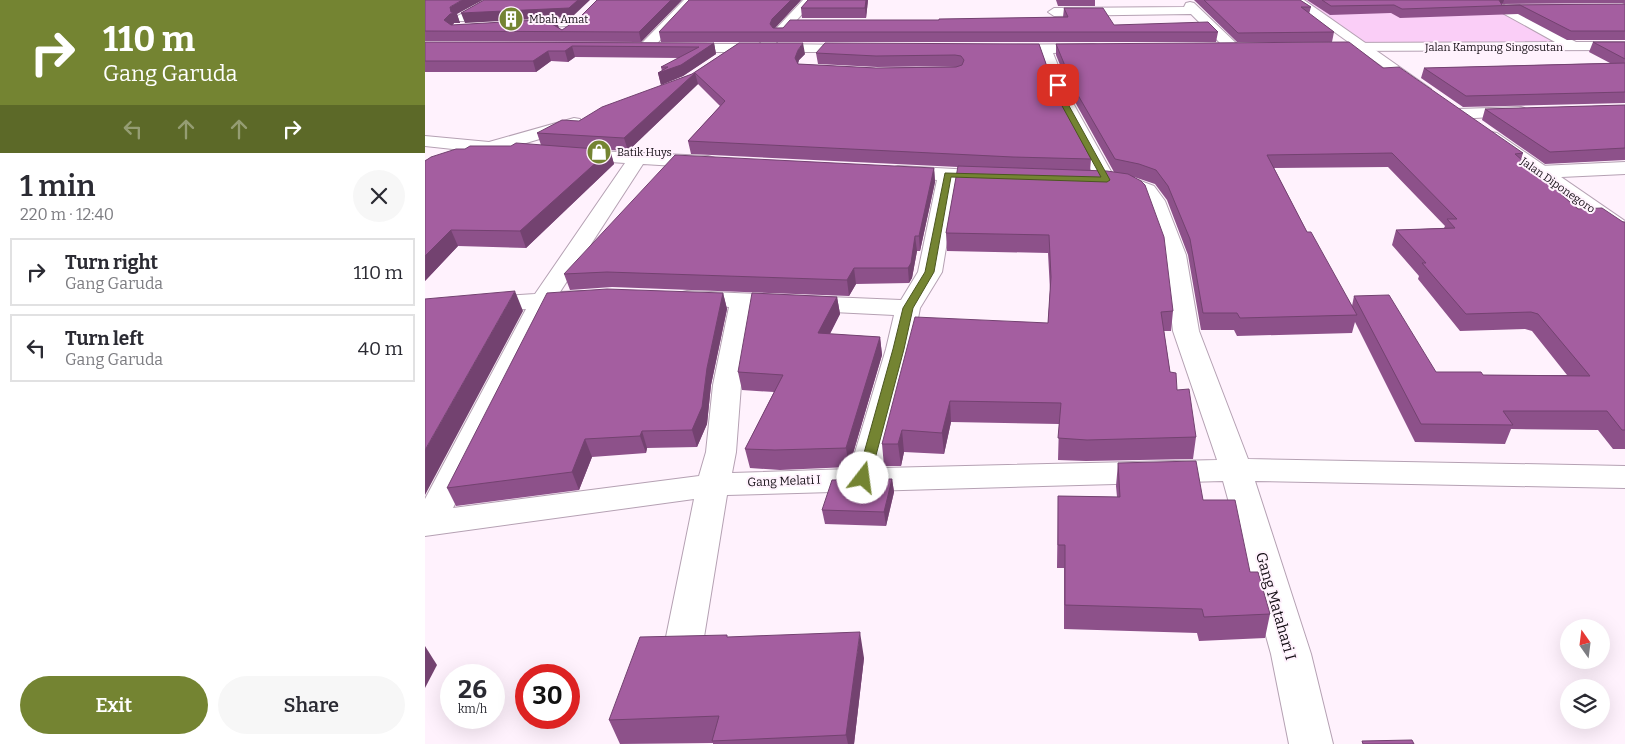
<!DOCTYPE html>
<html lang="en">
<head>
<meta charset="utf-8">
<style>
  :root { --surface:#fff; --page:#f7f7f7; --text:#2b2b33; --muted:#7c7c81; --line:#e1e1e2; --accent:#748432 }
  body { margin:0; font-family:Bitter,serif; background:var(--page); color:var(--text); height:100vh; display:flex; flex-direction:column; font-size:19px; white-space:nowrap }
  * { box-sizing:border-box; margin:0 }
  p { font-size:16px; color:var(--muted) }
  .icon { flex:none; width:28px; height:28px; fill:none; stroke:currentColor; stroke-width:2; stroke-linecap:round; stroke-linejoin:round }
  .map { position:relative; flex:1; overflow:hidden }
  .panel { display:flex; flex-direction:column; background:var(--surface); width:425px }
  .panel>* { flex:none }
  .banner { background:#748432; color:#fff; overflow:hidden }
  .needle { width:32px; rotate:346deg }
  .buttons { position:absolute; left:1135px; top:619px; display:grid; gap:10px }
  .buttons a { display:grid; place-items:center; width:50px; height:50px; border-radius:50%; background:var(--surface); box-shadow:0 5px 20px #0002; font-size:25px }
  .speed { position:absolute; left:15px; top:664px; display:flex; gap:10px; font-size:25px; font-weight:700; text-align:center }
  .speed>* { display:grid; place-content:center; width:65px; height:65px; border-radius:50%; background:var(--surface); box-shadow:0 5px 20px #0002; line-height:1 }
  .speed small { font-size:12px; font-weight:400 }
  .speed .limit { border:8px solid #d22; background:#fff; color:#111 }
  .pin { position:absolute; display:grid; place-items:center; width:42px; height:42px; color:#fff; margin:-21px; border-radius:10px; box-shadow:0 2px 8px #0006 }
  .me { position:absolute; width:55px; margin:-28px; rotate:15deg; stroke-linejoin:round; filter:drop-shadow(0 0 4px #0008) }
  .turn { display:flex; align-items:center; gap:18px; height:105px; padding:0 20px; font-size:22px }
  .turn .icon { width:65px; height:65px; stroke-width:2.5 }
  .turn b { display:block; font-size:35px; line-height:42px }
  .lanes { display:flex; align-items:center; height:48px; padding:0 20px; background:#0003; justify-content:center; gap:25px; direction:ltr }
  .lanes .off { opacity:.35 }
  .round { display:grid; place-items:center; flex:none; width:52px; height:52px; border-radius:26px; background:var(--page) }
  .head { display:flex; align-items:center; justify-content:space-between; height:85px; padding:0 20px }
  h1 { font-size:30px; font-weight:600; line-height:38px }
  .button { display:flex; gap:10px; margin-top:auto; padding:10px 20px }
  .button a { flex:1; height:58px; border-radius:30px; background:var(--accent); color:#fff; font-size:20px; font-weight:600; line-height:58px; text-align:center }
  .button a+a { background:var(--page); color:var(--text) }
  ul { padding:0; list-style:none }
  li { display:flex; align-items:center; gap:15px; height:68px; margin:0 10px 8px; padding:0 10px; border:2px solid var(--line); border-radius:0px }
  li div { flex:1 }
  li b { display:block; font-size:19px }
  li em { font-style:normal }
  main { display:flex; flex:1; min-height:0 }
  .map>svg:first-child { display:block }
</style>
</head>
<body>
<main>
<section class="panel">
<div class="banner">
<div class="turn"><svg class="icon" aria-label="right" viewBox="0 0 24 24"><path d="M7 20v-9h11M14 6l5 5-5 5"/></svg><div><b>110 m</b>Gang Garuda</div></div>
<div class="lanes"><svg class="icon off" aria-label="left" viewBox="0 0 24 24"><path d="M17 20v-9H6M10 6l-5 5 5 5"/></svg><svg class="icon off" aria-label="ahead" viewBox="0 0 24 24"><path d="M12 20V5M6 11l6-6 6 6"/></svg><svg class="icon off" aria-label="ahead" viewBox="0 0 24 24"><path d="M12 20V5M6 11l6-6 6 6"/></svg><svg class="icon" aria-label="right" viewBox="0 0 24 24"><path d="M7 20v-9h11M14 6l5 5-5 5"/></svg></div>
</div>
<div class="head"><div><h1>1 min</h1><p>220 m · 12:40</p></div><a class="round"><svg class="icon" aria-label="close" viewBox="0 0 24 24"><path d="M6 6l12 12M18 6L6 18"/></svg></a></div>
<ul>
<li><svg class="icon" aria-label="right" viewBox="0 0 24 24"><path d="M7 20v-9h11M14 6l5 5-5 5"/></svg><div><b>Turn right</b><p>Gang Garuda</p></div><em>110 m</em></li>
<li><svg class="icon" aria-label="left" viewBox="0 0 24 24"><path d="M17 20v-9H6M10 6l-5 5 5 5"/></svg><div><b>Turn left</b><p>Gang Garuda</p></div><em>40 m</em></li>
</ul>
<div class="button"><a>Exit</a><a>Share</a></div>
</section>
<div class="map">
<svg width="1200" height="744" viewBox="0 0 1200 744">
  <rect width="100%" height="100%" fill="#fff2fd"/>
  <path fill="#facef7" d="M876 0H1052L1139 45H942Z"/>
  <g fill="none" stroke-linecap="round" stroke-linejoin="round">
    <defs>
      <g id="minor">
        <path d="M61 0H76L39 21H31L29 18Z"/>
        <path d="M259 0H272L226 50H216L214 47 216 44Z"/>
        <path d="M378 0H390L350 44 433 45 438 46 440 49 438 52H251L244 48 251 44H334L347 33Z"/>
        <path d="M1054 0H1069L1151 42H1200V50L909 51 902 47 909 43 1130 42Z"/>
        <path d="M765 2 769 3 813 45 815 48 813 51H803L766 14 629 16 623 12 629 8 759 7 761 3Z"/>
        <path d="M153 18 157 19 159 22 157 25 94 29 88 25 94 21Z"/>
        <path d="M668 44 673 45 675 48 673 51 628 53 648 103 688 175 713 180 729 186 740 201 761 255 774 331 823 459 1200 466V488L830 481 886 654 908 744H864L846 654 798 481 302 495 279 637 274 648 260 653 246 648 241 637 269 499 0 536V499L101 309 0 315V301L110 294 200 163 142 159 139 155 142 151 148 150 283 156 290 158 292 162 290 166 283 168 218 164 135 292 157 291 166 293 169 298 166 303 127 307 28 508 274 476 281 452 288 385 304 307 253 303 250 298 253 293 262 291 476 300 493 272 512 180 466 176 464 172 466 168 473 166 567 171 574 173 577 177 574 181 567 183 532 181 517 272 495 308 487 349 457 468 792 460 748 331 739 255 720 201C705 179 671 189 648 183L645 179 648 175 668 174 632 103 614 53H579L572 49 579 45ZM329 308 469 315 461 349 425 469 307 473 311 452 316 385Z"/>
        <path d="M1096 107 1102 109 1104 112 1102 115 1033 119 1027 117 1025 114 1027 111 1033 109Z"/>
        <path d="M149 118 155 119 157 123 155 127 91 146 95 150 92 154 86 155 66 153 0 173V161L37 150 0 146V136L64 142Z"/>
        <path d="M1200 162V174L1115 178 1108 176 1106 172 1108 168 1115 166Z"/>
      </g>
      <g id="tertiary">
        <path d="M865 0H879L1006 89 1003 92H993Z"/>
        <path d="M1066 132 1072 133 1200 221V237L1192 236 1060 141 1057 137 1060 133Z"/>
      </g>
    </defs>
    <use href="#minor" stroke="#b5a1b3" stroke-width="2"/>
    <use href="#tertiary" stroke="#b5a1b3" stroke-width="2"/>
    <use href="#minor" fill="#fff" fill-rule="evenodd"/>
    <use href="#tertiary" fill="#fff" fill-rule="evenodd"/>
  </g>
  <g fill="#8d518a" fill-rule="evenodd">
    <path d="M0 0 32 14 35 23H29L28 25 131 19 134 28 137 30 257 0 216 42 0 41Z"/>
    <path d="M376 0 350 28 514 20 638 17 639 8 689 25 793 32 791 42H236L234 32Z"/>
    <path d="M383 0H443L441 18H377L376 8Z"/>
    <path d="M631 0H670V6H633Z"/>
    <path d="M769 0H875L886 7 884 14 909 32 907 42H812Z"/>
    <path d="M882 0H1200V4L1197 3 1076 4 1077 5 1200 4V40H1142L1093 14 975 18 966 13 905 15Z"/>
    <path d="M0 42 289 43 291 54 258 76 236 85 233 73 237 71 236 67 254 58 150 57 143 62 126 61 111 72H0Z"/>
    <path d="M1168 42H1200V103L1038 107 996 78 999 68 1185 63 1164 52Z"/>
    <path d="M314 43 380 54 374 60 373 64 451 68 532 66 452 67 393 64 391 53 614 44 631 92 666 159 665 171 689 172 650 102 631 55V44L958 68 1098 153 1096 160 1153 209 1200 222V449H1188L1173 430 1086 429 1080 444 990 442 930 322 927 333 812 336 809 330H776L763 255 742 200 730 184 709 177 748 311 746 331H739L745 372 771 437 768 459 661 461 633 460 634 424 526 422 519 454 479 452 476 466H459L457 444 623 323 625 290 623 253 522 251 521 233 533 167 266 154 263 141 295 106 273 84 203 151 185 150 189 164 101 248 33 246 0 281 40 149 86 146 116 145 112 133 154 121 267 74ZM963 167 1020 226 1019 228 971 230 967 245 994 276 993 279 1035 331 1100 329 1107 331 1142 375H1058L1011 372 929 296 927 306 882 232 849 168Z"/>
    <path d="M1200 105V160L1120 164 1057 120 1060 109Z"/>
    <path d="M509 168 510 182 495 251H492L487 278 484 283 431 284 424 296 187 287 145 290 139 274Z"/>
    <path d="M298 293 302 309 286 385 282 424 272 447 222 448 221 453 167 457 154 490 31 506 22 488Z"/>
    <path d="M412 297 415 314 405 334 455 337 457 355 424 467 355 470 325 468 320 449 349 392 317 390 313 372Z"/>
    <path d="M693 463 778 500 825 572 845 614 840 638 774 641 772 633 639 629V568H632L633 496 692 497 691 486Z"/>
    <path d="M467 479 469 492 461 526 400 524 397 510Z"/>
    <path d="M302 635V637L439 658 429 744H288V743L195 744 184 720Z"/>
  </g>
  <g fill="#734270">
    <path d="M37 0H58L32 14 35 23H29L22 30 19 20 25 7Z"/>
    <path d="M153 0H165L147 17 40 23 36 13Z"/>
    <path d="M246 0H257L216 42 214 32Z"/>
    <path d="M366 0H376L349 29 345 24 347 19Z"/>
    <path d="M441 0H443L441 18 440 8Z"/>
    <path d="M1073 0H1079L1078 3 1074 4Z"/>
    <path d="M131 19 134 29 127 24Z"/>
    <path d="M289 43 291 54 258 76 236 85 233 73Z"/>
    <path d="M378 43 380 54 374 60 371 69 370 58 373 50Z"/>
    <path d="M147 46 150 57 143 62 140 51Z"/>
    <path d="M123 51 126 61 111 72 108 61Z"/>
    <path d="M270 73 273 84 203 151 199 138Z"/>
    <path d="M185 150 189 164 101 248 95 231Z"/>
    <path d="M509 168 510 182 495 251 494 236Z"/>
    <path d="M26 230 33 246 0 281V256Z"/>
    <path d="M490 236 492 251 487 278 484 283 483 268Z"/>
    <path d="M429 268 431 284 424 296 422 280Z"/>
    <path d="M90 291 98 311 0 495V450Z"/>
    <path d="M298 293 302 309 286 385 282 424 272 447 267 430 282 368Z"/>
    <path d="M412 297 415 314 396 351 393 333Z"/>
    <path d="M455 337 457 355 424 467 421 448Z"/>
    <path d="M525 401 526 422 519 454 517 433Z"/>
    <path d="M477 430 479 452 476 466 473 444Z"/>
    <path d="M217 431 222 448 221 453 215 436Z"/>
    <path d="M160 439 167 457 154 490 147 472Z"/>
    <path d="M467 479 469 492 461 526 459 512Z"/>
    <path d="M435 632 439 658 429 744H423L421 735Z"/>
    <path d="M0 646 12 665 0 688Z"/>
  </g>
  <g fill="#a45ea0" stroke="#734270">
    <path d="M0 0H37L25 7 26 12 31 13 25 14 19 20 26 25 131 19 127 24 137 30 153 19 172 0H246L214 32 0 31Z"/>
    <path d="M59 0H153L144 8 36 13Z"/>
    <path d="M264 0H366L347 19 345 24 348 28H358L365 20H514V19L643 17 639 8H678L689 25 783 22 793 32H234Z"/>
    <path d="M383 0H441L440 8H376Z"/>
    <path d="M779 0H875L886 7H876L909 32 813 33Z"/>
    <path d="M897 0H1074L1077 5 1200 4V31H1146L1095 5 977 9 969 5 906 6Z"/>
    <path d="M0 42 289 43 256 65 233 73 243 67H236L274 47 147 46 140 51H123L108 61H0Z"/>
    <path d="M924 42 958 68 974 67 1098 153 1090 154 1153 209 1177 208 1198 222H1200V430H1197L1182 411H1078L1088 425 996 424 929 296 964 295 1011 372H1056L1058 375 1165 376 1113 314 1106 312 1041 314 997 263H1001L971 230 1030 228 1022 219H1032L967 153 842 155 882 232H886L932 315 815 318 812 313H778L765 239 743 186 731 170 714 164 690 159 650 90 631 44Z"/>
    <path d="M1168 42H1200V59Z"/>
    <path d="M314 43H378L373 50 370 58 373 64 451 68 531 67 537 65 539 60 536 56 530 55 451 56 391 53 400 43 614 44 631 92 666 159 588 157 263 141 300 101 270 73 199 138 112 133 137 120 154 121 177 107 267 74Z"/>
    <path d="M1200 63V92L1041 96 999 68Z"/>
    <path d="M1200 105V148L1125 152 1060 109Z"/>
    <path d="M91 143 185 150 95 231 26 230 0 256V161L6 157 31 149H40L45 146H86Z"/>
    <path d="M250 155 509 168 494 236H490L486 263 483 268H429L422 280 182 272 139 274Z"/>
    <path d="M533 166 682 171 703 174 716 181 720 185 739 237 748 311 736 312 745 372 751 373 752 390 764 389 771 437 662 440 633 438 636 403 525 401 517 433 477 430 473 444H457L490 317 623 323 626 277 624 235 521 233Z"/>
    <path d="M182 289 298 293 282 368 277 407 267 430 217 431 215 436 160 439 147 472 22 488 122 293Z"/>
    <path d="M90 291 0 450V299Z"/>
    <path d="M327 293 412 297 393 333 455 337 421 448 350 450 320 449 358 375 313 372Z"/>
    <path d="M771 461 778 500H810L825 572H833L845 614 779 617 777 609 640 605V545H633V496L695 497 693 463Z"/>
    <path d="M467 479 459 512 397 510 407 480Z"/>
    <path d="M435 632 421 735 287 741 294 716 184 720 215 637 302 635V637Z"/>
    <path d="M987 740 989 744H938L937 741Z"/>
  </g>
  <path fill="#748432" stroke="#4b5620" d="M633 83 636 85 643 104 685 180 682 182 526 177 509 272 488 308 479 349 445 478 443 481H434L432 478 468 349 478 308 500 272 520 173 676 177 636 104 630 85Z"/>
  <defs>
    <symbol id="building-disc" viewBox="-11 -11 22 22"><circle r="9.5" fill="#748432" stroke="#fff2fd"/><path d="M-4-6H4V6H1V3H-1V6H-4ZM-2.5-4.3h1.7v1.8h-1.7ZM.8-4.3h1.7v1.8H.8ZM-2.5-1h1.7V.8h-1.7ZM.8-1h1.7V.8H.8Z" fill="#fff"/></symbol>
    <symbol id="shop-disc" viewBox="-11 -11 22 22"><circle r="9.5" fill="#748432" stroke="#fff2fd"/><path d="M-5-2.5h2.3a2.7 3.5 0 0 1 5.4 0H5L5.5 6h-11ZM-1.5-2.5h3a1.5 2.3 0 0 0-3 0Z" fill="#fff"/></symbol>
  </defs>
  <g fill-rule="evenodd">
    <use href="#building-disc" x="72" y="5" width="28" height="28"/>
    <use href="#shop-disc" x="160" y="138" width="28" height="28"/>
  </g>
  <g text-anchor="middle" stroke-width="4" stroke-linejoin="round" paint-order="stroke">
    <g font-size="11" fill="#140d14" stroke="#fff2fd" text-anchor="start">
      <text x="104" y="23">Mbah Amat</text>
      <text x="192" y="156">Batik Huys</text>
    </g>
    <g font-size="11" fill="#140d14" stroke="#fff2fd">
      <text x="1069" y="51">Jalan Kampung Singosutan</text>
      <text transform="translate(1133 185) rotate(35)" y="4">Jalan Diponegoro</text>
    </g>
    <g font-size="12" fill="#140d14" stroke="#fff2fd">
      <text transform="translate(359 481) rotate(-2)" y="4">Gang Melati I</text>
    </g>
    <g font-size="15" fill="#140d14" stroke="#fff2fd">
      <text transform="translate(851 606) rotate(74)" y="5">Gang Matahari I</text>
    </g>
  </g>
</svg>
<div class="buttons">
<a><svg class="needle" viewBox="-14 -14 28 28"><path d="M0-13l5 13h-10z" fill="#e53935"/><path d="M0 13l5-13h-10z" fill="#7c7c81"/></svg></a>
<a><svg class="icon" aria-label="layers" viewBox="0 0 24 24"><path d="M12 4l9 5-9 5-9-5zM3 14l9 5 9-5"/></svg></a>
</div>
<div class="speed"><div>26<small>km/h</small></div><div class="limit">30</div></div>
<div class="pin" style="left:633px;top:85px;background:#d93025"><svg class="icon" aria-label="arrive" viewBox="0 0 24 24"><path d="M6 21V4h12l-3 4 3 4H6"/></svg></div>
<svg class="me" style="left:438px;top:478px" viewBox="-20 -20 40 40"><circle r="19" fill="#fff"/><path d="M0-13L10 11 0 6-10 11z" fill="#748432"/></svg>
</div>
</main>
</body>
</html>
